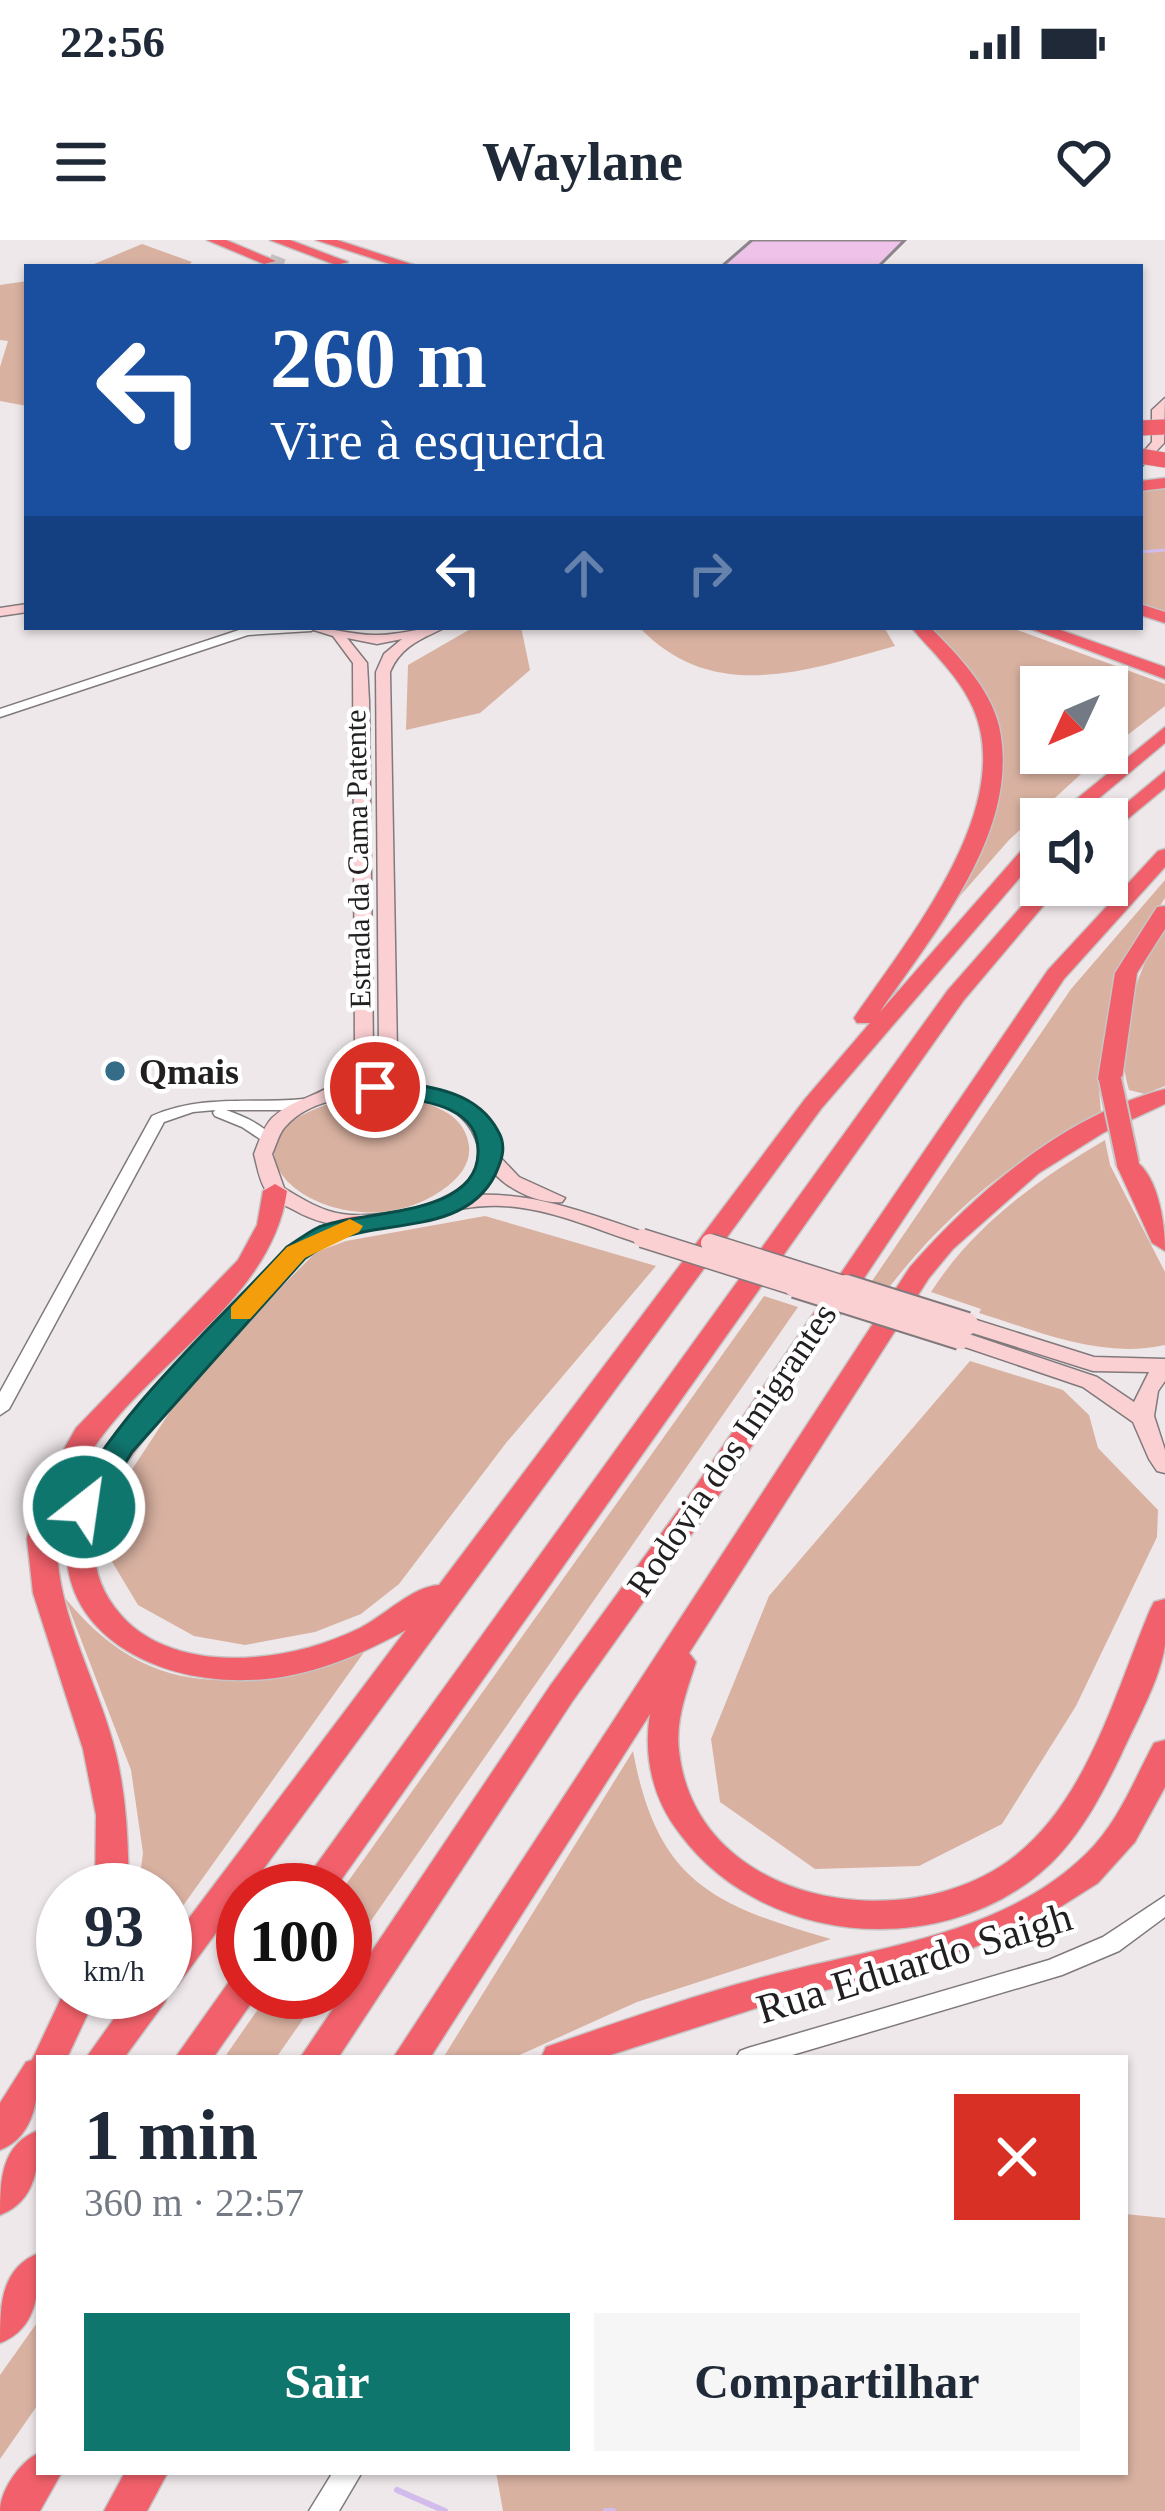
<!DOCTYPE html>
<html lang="pt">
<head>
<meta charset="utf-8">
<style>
  :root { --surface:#fff; --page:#f6f6f7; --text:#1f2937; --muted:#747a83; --accent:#0f766e }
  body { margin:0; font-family:Georgia,serif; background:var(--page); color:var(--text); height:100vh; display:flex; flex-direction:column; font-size:45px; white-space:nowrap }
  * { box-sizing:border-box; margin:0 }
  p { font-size:39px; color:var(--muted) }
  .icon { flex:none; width:66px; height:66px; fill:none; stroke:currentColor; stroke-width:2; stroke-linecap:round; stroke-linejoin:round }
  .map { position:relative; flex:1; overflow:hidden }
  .sheet { position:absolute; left:36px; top:1815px; width:1092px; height:420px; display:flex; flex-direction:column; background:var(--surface); border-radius:0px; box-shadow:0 3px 9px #0004 }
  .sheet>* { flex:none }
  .hud { position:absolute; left:24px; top:24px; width:1119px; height:366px; border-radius:0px; box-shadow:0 3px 9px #0004; background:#1a4fa0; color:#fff; overflow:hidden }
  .needle { width:78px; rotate:226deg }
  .fabs { position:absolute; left:1020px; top:426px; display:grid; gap:24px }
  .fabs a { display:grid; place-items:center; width:108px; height:108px; border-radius:0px; background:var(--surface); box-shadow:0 3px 9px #0004; font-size:60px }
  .speed { position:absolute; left:36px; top:1623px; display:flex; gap:24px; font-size:60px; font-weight:700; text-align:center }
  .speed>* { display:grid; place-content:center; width:156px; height:156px; border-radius:50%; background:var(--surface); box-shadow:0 3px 9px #0004; line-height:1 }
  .speed small { font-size:30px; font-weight:400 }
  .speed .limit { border:18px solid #d22; background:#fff; color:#111 }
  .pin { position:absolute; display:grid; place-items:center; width:102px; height:102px; color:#fff; margin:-51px; border:6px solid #fff; border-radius:50%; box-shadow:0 3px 12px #0007 }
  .me { position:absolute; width:132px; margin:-66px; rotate:30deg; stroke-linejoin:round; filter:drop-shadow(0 0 9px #0008) }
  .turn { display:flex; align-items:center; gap:42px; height:252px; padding:0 48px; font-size:54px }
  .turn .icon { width:156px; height:156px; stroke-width:2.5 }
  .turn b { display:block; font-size:84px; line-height:102px }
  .lanes { display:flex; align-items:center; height:114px; padding:0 48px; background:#0003; justify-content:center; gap:60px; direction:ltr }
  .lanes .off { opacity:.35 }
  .round { display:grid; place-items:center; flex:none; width:126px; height:126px; border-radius:0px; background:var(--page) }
  .overview { display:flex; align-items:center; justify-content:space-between; height:204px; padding:0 48px }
  h1 { font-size:72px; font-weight:700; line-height:90px }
  .action { display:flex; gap:24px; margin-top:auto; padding:24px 48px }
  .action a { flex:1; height:138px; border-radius:0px; background:var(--accent); color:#fff; font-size:48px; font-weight:700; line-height:138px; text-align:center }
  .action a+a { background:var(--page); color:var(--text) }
  .status { display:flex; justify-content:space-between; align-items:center; height:84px; padding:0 60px; background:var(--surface); direction:ltr }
  .status svg { height:33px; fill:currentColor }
  header { display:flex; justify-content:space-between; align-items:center; height:156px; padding:0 48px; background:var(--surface); font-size:54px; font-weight:700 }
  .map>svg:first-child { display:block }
</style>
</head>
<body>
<div class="status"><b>22:56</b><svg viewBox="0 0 49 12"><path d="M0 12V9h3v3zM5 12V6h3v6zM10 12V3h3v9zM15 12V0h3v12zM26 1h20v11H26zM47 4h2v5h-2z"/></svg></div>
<header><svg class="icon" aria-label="menu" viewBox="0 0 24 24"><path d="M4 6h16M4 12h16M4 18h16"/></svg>Waylane<svg class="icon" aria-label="heart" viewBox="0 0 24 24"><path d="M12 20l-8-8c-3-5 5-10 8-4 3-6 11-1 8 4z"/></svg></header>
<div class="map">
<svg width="1165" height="2271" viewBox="0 0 1165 2271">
  <rect width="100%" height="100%" fill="#efe8ea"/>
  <g fill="#d8b1a1">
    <path d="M142 4 192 22 187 27H87Z"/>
    <path d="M27 41V166L0 161V127L8 101 0 100V45Z"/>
    <path d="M1165 247V372L1140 363V250Z"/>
    <path d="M474 387H521L530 430 480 473 406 490 408 425Z"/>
    <path d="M639 387H884L895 406C805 431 713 465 639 387Z"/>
    <path d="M929 387H1009L1165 444V466L1107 511V447H1041V513H1104L1009 600 931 689 973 615 997 488 987 457 968 426Z"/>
    <path d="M1165 640V658L1131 710 1099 849 1101 873C1015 918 950 970 890 1046L872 1041 1071 749Z"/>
    <path d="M1165 684V846L1145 854 1129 850C1112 797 1137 731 1165 684Z"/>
    <path d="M362 856C397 856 464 860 469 906 471 926 456 941 441 951 333 1024 172 890 362 856Z"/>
    <path d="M1105 900 1110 925 1165 1032V1105C1100 1119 1041 1092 979 1073L981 1069 931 1052C974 985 1037 940 1105 900Z"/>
    <path d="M485 976 656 1026 506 1203 399 1344 361 1374 315 1392 245 1405 194 1396 138 1365 111 1320 114 1257 175 1164 228 1101 316 1012 346 1001Z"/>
    <path d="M764 1056 798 1067 345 1718 342 1650Z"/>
    <path d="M970 1121 1063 1150 1089 1175 1098 1208 1158 1270 1157 1297 1076 1466 1002 1584 919 1626 815 1629 720 1562 711 1499 769 1356Z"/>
    <path d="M65 1358C153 1466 248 1450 367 1408L165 1691V1650H138L143 1613 131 1530Z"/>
    <path d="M633 1511C657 1641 712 1665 831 1699L637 1762 513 1818H443Z"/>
    <path d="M270 1752H322L276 1818H224Z"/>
    <path d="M1125 1974 1165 1978V2271H503L496 2232H1125Z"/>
    <path d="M39 2080V2163L0 2219V2135Z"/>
  </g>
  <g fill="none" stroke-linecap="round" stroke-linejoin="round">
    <path stroke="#d2bcec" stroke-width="3" d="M1140 312 1165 310"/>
    <g stroke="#d2bcec" stroke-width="6">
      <path d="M397 2250 445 2271"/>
      <path d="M606 2271H613"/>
    </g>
  </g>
  <path fill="#efc3e9" stroke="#8a8589" stroke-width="3" d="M752 0H905L878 27H721Z"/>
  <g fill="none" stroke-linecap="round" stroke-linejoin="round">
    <path stroke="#c6c0c2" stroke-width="15" stroke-dasharray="15 8" stroke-linecap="butt" d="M269 21 284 27"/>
    <defs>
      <g id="tertiary">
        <path d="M248 387H317L311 391 248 395 0 477V469Z"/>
        <path d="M304 859 312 864 310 867 285 870H226C245 877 260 883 274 898L266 903 242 887 215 876 213 873 215 870 193 872 164 882 9 1169 0 1175V1152L152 876C202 854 252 864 304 859Z"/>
        <path d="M1165 1656V1677L1119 1711 1062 1735 782 1818H736L740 1811 748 1808 1049 1720 1103 1697Z"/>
        <path d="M333 2232H362L339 2271H309Z"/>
      </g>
      <g id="secondary">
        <path d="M1165 158 1164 203 1140 228V216L1152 202V170Z"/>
        <path d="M27 364V372L0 376V368Z"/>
        <path d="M304 387C329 387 351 395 375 395 396 396 422 387 446 387 424 398 401 405 390 432L397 811 419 846C458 853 494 872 499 916L519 937 565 958 562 962C539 964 509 950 494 933L475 955C536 952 592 975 649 994L652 998 649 1002H635C592 988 548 968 502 966 430 963 363 1010 294 970 284 965 270 959 265 949 259 939 257 925 254 914 259 902 263 887 272 878 304 849 339 860 355 812L353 423 333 396ZM347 398 377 404 402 399 384 414 376 432 379 811 398 842 354 844 368 827 373 812 369 461 367 423ZM397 853C429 859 459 864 474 895 505 959 385 981 342 974 321 971 302 959 284 948L272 914C276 906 279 893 285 887 312 856 361 855 397 853Z"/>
        <path d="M967 1077 1094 1117 1165 1119V1141L1158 1151 1154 1176 1165 1210V1233L1157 1231 1149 1219 1133 1182 1083 1147 953 1103 950 1098 960 1091 1097 1137 1134 1162 1149 1132 1093 1131 960 1089 957 1084 960 1079Z"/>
      </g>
      <g id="motorway">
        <path d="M207 0H226L276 21 264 24Z"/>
        <path d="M270 0H290L348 22 336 25Z"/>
        <path d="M316 0H337L420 27H399Z"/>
        <path d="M1165 238V248L1140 251V241Z"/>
        <path d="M1140 364 1165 372V383L1140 375Z"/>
        <path d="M911 387H930C957 414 990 448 999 486 1022 590 934 692 880 772L1034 596 1041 594V613L821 869 248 1650H243V1656L177 1746 169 1749 165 1762 124 1818H86L133 1752H165V1710L406 1390C359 1416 304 1439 250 1440 139 1444 29 1375 79 1252 98 1207 137 1171 169 1136 208 1093 248 1050 287 1007 311 992 343 971 373 977L377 982 373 987 338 997 305 1019C270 1057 236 1096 201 1134 147 1195 47 1291 121 1375 153 1412 208 1421 255 1417 292 1414 327 1404 360 1388 384 1376 413 1346 439 1345L805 859 870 783H857L854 778C907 700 1017 568 973 468 959 436 933 413 911 387Z"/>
        <path d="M1026 387H1052L1165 427V439Z"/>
        <path d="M1165 487V503L1074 579H1052Z"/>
        <path d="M1165 531V548L1107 596V579Z"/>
        <path d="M1165 609V627L1064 739 713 1264 572 1462 338 1818H300L550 1446 693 1250 1048 730 1158 611Z"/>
        <path d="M1041 644 1061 645 964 760 334 1650H298L948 750Z"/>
        <path d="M1165 666V689L1137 733 1122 839 1110 846 1102 844 1098 839 1115 733 1157 667Z"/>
        <path d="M1165 849V864L1103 893 1039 933 953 1009 929 1038 689 1413 696 1422C687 1450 675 1481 679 1511 696 1666 909 1700 1015 1616 1088 1558 1115 1453 1150 1370L1154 1362 1165 1359C1165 1374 1165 1390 1165 1405 1160 1440 1136 1482 1121 1515 1100 1558 1077 1603 1039 1634 933 1721 761 1703 680 1594 653 1560 643 1517 650 1474L430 1818H393L910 1027C977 951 1065 875 1165 849Z"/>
        <path d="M1128 917C1158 928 1165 983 1165 1011L1152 1003 1116 924Z"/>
        <path d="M275 944 287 951C271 1066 137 1128 83 1225 76 1238 65 1252 62 1266 40 1349 97 1434 116 1514 127 1560 128 1603 129 1650H95L96 1575 83 1509 33 1353 27 1299 34 1262 76 1188 238 1020 257 985 263 951Z"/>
        <path d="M1165 1500V1547L1135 1602 1098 1643 1027 1688 931 1723 760 1767 601 1818H541L546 1807C616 1783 685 1758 756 1739 867 1708 1001 1698 1087 1613 1119 1581 1133 1542 1154 1503Z"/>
        <path d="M243 1735V1752H259L213 1818H175L231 1739Z"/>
        <path d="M64 1752H98L67 1818H39C39 1852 37 1896 0 1910V1863L26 1822 32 1820Z"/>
        <path d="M39 1890C39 1924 37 1961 0 1975 0 1940 1 1904 39 1890Z"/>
        <path d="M39 2013C39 2049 39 2088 0 2103 0 2067 0 2028 39 2013Z"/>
        <path d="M39 2213V2232H62L40 2271H0C0 2251 20 2221 39 2213Z"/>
        <path d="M125 2232H168L147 2271H104Z"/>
      </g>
    </defs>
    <use href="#tertiary" stroke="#817a7c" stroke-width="3"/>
    <use href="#secondary" stroke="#817a7c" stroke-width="3"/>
    <use href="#motorway" stroke="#c6c5c5" stroke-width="3"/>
    <use href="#tertiary" fill="#fff" fill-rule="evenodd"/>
    <use href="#secondary" fill="#fbd0d3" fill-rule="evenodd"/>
    <use href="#motorway" fill="#f2616b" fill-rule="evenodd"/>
    <defs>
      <g id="secondary-bridge-far1">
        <path d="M642 998 804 1049"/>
        <path d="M710 1003 856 1049"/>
      </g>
      <g id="secondary-bridge">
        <path d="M795 1046 960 1098"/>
        <path d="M846 1046 967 1084"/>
      </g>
      <g id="motorway-bridge-far1">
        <path d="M1140 188 1165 187"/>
        <path d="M1140 216 1165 220"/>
      </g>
      <path id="motorway-bridge" d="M1110 839 1128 924"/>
    </defs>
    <use href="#secondary-bridge-far1" stroke="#817a7c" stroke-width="21" stroke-linecap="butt"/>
    <use href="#secondary-bridge" stroke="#817a7c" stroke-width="26" stroke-linecap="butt"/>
    <use href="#motorway-bridge-far1" stroke="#c6c5c5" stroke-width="16" stroke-linecap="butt"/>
    <use href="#motorway-bridge" stroke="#c6c5c5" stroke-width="26" stroke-linecap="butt"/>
    <use href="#secondary-bridge-far1" stroke="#fbd0d3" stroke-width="18"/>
    <use href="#secondary-bridge" stroke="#fbd0d3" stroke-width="22"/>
    <use href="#motorway-bridge-far1" stroke="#f2616b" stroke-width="15"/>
    <use href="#motorway-bridge" stroke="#f2616b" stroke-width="22"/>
  </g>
  <path fill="#0f766e" stroke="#0a4d48" stroke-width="3" d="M375 839C419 846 474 846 498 891 507 906 502 920 495 935 466 993 388 980 337 999 326 1003 315 1012 305 1018L132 1212 94 1274H74L70 1267C111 1176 218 1082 287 1007 297 1001 308 992 319 987 359 970 477 978 478 913 480 857 404 861 366 852L363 847Z"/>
  <path fill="#f59e0b" d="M350 979 363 986 359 992 305 1018 250 1079H231V1067L287 1007Z"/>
  <circle fill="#356c87" stroke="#fff" stroke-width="4.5" cx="115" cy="831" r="12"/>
  <g text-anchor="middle" stroke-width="9" stroke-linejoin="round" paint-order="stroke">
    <g font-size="30" fill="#221f20" stroke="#fff">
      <text transform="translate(358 619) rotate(-91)" y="10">Estrada da Cama Patente</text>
    </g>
    <g font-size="36" font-weight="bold" fill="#221f20" stroke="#fff" text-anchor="start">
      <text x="139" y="844">Qmais</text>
    </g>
    <g font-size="36" fill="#221f20" stroke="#fff">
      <text transform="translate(731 1209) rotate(-56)" y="13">Rodovia dos Imigrantes</text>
    </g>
    <g font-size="42" fill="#221f20" stroke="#fff">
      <text transform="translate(914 1722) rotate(-17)" y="15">Rua Eduardo Saigh</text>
    </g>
  </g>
</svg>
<div class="fabs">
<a><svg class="needle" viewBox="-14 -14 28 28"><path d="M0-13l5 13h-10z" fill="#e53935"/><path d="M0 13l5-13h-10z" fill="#747a83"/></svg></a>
<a><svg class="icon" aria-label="sound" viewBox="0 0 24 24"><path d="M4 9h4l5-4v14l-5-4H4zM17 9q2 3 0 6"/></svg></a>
</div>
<div class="speed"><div>93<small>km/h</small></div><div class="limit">100</div></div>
<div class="pin" style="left:375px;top:847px;background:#d93025"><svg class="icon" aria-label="arrive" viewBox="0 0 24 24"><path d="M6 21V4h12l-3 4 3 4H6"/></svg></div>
<svg class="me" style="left:84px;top:1267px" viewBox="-20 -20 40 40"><circle r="17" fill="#0f766e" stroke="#fff" stroke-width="3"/><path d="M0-11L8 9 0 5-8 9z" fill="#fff"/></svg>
<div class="hud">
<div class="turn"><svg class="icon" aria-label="left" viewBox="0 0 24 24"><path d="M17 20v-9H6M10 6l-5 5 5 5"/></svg><div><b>260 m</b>Vire à esquerda</div></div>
<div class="lanes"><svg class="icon" aria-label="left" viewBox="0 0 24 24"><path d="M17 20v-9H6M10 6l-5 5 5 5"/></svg><svg class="icon off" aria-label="ahead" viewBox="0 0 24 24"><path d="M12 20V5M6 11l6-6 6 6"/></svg><svg class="icon off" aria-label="right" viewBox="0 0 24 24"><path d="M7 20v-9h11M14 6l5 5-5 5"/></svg></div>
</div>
<section class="sheet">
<div class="overview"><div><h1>1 min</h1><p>360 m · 22:57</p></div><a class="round" style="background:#d93025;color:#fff"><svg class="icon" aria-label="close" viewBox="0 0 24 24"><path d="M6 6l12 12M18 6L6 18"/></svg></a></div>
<div class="action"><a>Sair</a><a>Compartilhar</a></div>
</section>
</div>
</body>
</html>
